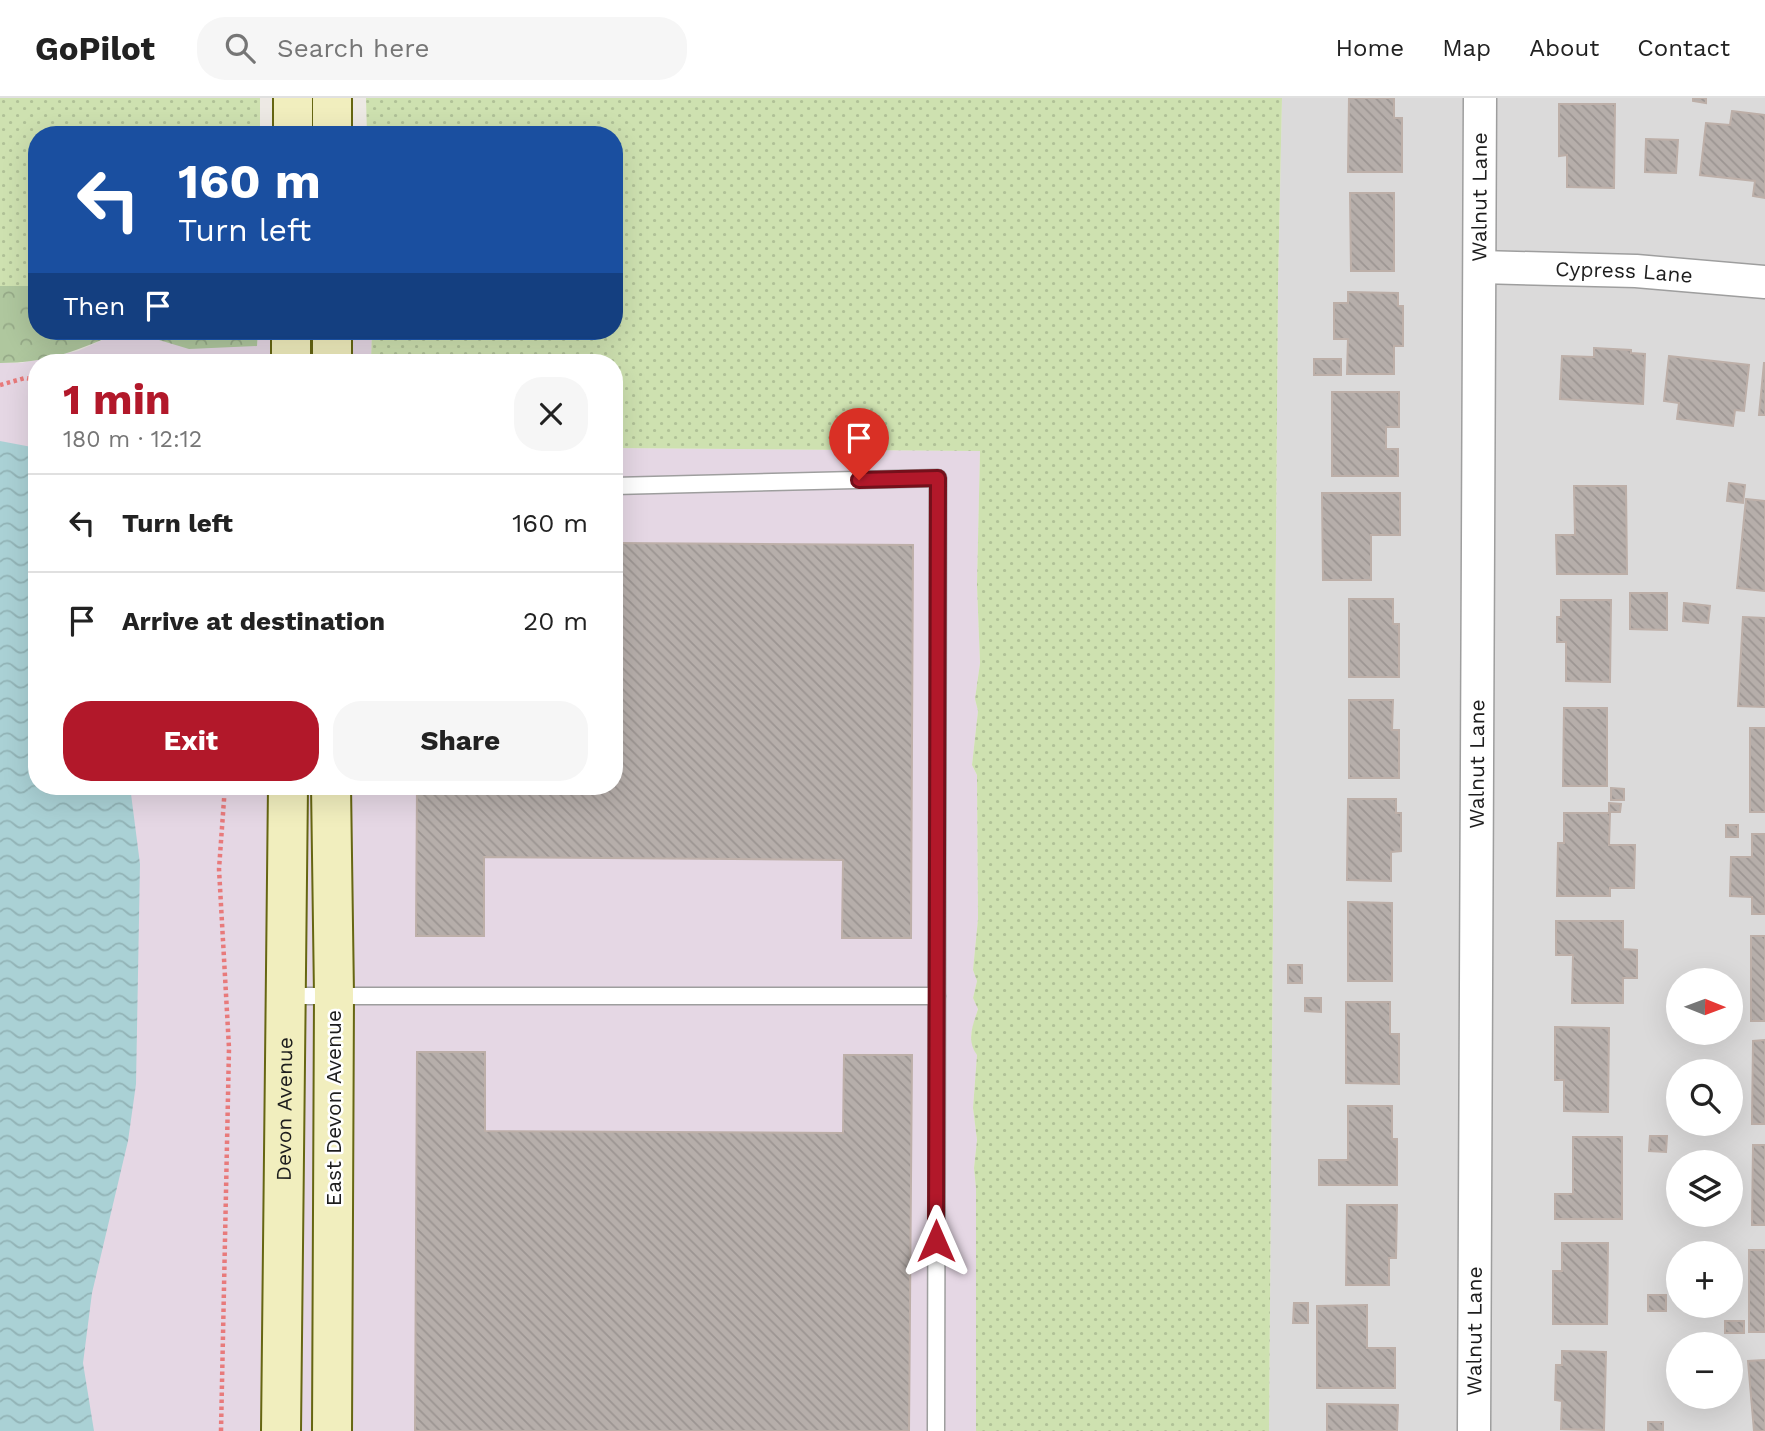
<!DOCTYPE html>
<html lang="en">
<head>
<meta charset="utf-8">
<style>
  :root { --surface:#fff; --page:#f6f6f6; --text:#222; --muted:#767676; --line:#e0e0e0; --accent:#b2182a }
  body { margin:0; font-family:"Work Sans",sans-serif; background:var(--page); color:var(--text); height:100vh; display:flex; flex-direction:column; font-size:26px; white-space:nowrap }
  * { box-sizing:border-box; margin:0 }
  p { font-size:23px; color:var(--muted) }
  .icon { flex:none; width:38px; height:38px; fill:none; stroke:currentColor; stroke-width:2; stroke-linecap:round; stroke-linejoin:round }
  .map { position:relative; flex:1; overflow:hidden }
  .panel { position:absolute; left:28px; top:256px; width:595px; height:441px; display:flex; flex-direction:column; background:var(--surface); border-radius:28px; box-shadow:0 7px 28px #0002 }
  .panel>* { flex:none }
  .banner { position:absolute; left:28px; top:28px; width:595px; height:214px; border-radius:28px; box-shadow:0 7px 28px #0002; background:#1a4fa0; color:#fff; overflow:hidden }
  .needle { width:46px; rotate:91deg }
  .tools { position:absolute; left:1666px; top:870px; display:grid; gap:14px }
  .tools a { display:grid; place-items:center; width:77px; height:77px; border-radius:50%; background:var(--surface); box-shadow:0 7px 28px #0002; font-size:35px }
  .pin { position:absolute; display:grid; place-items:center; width:60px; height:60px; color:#fff; margin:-72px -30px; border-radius:50% 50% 50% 0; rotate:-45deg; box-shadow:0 0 7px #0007 }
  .pin .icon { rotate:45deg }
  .me { position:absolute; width:77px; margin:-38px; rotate:0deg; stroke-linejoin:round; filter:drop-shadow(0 0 5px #0008) }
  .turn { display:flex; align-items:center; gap:24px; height:147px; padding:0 35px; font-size:32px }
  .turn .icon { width:91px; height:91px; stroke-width:2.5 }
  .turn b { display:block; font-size:49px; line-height:60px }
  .then { display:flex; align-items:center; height:66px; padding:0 35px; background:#0003; gap:14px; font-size:26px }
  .round { display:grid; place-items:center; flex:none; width:74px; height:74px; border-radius:28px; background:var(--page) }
  .summary { display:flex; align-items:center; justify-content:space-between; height:119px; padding:0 35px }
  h1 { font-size:42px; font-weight:700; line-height:52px; color:var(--accent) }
  .action { display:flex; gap:14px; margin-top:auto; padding:14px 35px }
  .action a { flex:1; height:80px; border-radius:28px; background:var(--accent); color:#fff; font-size:28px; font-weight:700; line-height:80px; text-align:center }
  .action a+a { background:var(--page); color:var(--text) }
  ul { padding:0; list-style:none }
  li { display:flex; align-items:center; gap:21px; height:98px; padding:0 35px; border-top:2px solid var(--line) }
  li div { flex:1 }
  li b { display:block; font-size:26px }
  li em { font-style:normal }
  header { display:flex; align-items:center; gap:42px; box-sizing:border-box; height:98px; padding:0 35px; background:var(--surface); border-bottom:2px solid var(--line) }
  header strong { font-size:33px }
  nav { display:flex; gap:38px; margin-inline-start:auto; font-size:24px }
  .search { width:490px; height:63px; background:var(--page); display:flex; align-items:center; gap:18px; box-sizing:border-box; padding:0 24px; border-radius:28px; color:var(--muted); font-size:26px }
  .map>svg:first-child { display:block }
</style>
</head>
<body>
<header>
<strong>GoPilot</strong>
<div class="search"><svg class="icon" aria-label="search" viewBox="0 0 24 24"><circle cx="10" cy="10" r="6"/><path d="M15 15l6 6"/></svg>Search here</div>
<nav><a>Home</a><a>Map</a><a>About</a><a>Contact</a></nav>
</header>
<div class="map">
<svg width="1765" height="1333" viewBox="0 0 1765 1333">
  <defs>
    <pattern id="grass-dots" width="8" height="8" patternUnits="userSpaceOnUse" patternTransform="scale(1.75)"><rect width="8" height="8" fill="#cee1b0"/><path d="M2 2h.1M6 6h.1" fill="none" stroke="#b0c197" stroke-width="1.8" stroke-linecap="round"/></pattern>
    <pattern id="forest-crowns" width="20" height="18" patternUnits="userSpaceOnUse" patternTransform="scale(1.75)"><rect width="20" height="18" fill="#afc79e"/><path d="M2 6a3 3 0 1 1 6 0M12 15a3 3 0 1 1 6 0" fill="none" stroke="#96aa88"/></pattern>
    <pattern id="water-waves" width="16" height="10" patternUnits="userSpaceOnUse" patternTransform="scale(1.75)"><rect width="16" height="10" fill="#aad1d5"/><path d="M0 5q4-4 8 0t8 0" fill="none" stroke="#92b3b6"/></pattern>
    <pattern id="building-back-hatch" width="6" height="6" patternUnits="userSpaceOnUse" patternTransform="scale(1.75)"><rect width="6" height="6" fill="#b6aeaa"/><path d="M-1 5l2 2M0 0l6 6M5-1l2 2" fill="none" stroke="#9c9592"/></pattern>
  </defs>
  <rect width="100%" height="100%" fill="#ede9e4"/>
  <path fill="#dbdada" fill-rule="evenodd" d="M1282 0H1765V1333H1269L1278 185ZM1678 882H1731V934H1678ZM1678 973H1731V1026H1678ZM1678 1064H1731V1116H1678ZM1678 1155H1731V1208H1678ZM1678 1246H1731V1298H1678Z"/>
  <path fill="#e5d7e4" d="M122 233 257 248 258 233H372L371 264H37V688H614V350L980 353 977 487 980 565 975 601 978 613 972 667 977 677 978 821 973 872 977 883 973 900 978 910 971 936 977 957 973 1010 977 1042 974 1070 976 1090V1333H0V265H21L78 253Z"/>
  <g fill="url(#grass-dots)">
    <path d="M0 0H260V37H37V188H0Z"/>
    <path d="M366 0H1282L1278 185 1269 1333H976V1090L974 1070 977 1042 973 1010 977 957C966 942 973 927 978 911L973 900 977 883 973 872 978 821 977 677 972 667 978 613 975 601 980 565 977 487 980 353 614 350V264H371L372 233H614V37H367Z"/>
  </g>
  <g fill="url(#forest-crowns)">
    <path d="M0 188H37V233H122C80 252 47 265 0 265Z"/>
    <path d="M129 233H258L257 248 189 251Z"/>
  </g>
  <path fill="url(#water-waves)" d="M0 343 37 350V688H130L140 766 136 986 128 1043 92 1195 83 1265 94 1333H0Z"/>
  <g fill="url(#building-back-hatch)" stroke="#bdafa8" stroke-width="2">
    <path d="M1349 0H1394V20H1402V74H1348Z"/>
    <path d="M1693 0H1706V5L1693 3Z"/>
    <path d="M1559 6H1615L1614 90 1567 89V57L1559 58Z"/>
    <path d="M1732 13 1765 17V100L1753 98 1755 83 1700 77 1706 25 1730 27Z"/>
    <path d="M1646 41 1678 42 1676 75 1645 74Z"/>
    <path d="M1350 95H1394V173H1351Z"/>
    <path d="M1348 194 1398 195V208H1403V248H1394V276H1347L1348 241H1334V205H1348Z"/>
    <path d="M1594 250 1631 252V255L1645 256 1643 306 1560 301 1562 258 1594 259Z"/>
    <path d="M1669 258 1749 267 1744 313 1735 312 1733 328 1677 321 1679 305 1664 303Z"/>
    <rect x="1314" y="261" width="27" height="16"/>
    <path d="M1764 265H1765V317H1759Z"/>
    <path d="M1332 294H1399V329H1386V351H1398V378H1332Z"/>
    <path d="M1729 385 1745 387 1743 405 1727 403Z"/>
    <path d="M1574 388H1626L1627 476H1557L1556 437H1575Z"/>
    <path d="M1322 395H1400V437H1371V482H1323Z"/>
    <path d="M1746 401 1765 403V493L1737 490Z"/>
    <path d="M614 445 913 447 911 840H842L843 762 484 759V838H416L417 688H614Z"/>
    <path d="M1630 495H1667V532L1630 531Z"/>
    <path d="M1349 501H1393V526H1399V579H1349Z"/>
    <path d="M1561 502H1611L1610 584 1566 583V544H1557V519H1561Z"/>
    <path d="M1684 505 1710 508 1708 525 1683 523Z"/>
    <path d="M1743 519 1765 520V609L1738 608Z"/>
    <path d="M1349 602H1393L1392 632H1399V680H1349Z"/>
    <path d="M1564 610H1607V688H1563Z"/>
    <rect x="1750" y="630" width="15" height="84"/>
    <path d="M1611 690 1624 691V702H1611Z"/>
    <path d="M1348 701H1396V715H1401V753L1391 754V783L1347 782Z"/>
    <path d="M1609 705 1621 706 1620 714H1609Z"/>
    <path d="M1564 715H1610L1609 747H1635L1634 790H1610V798H1557L1558 745H1564Z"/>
    <rect x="1726" y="727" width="12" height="12"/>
    <path d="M1752 736H1765V816H1752V799L1730 798 1731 759H1752Z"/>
    <path d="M1348 804 1392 805V883H1348Z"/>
    <path d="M1556 823H1623V851L1637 852V880H1623V905H1572L1573 857H1556Z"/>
    <rect x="1751" y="838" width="14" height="85"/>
    <rect x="1288" y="867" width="14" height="18"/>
    <path d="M1305 900H1321V914L1305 913Z"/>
    <path d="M1346 904H1390V936H1399V986L1346 985Z"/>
    <path d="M1555 929 1609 930 1608 1014 1564 1013V982H1555Z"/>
    <path d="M1765 942V1026H1752L1753 943Z"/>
    <path d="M417 954H485V1033L843 1035 844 957H912L909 1333H415Z"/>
    <path d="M1348 1008H1392V1041H1397V1087H1319V1062H1348Z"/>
    <path d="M1650 1038H1667L1666 1054 1649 1053Z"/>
    <path d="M1573 1039H1622V1121H1555V1096H1573Z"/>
    <path d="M1753 1047H1765V1127H1752Z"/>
    <path d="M1347 1107H1397L1396 1160H1389V1187H1346Z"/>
    <path d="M1562 1145H1608L1607 1226H1553V1173H1562Z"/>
    <rect x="1749" y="1152" width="16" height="82"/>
    <rect x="1648" y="1197" width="18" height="16"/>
    <path d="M1294 1205H1308V1225H1293Z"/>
    <path d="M1367 1207V1250H1395V1290H1317V1208Z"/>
    <rect x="1725" y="1223" width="19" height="12"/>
    <path d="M1562 1253 1606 1254 1604 1332 1561 1331 1562 1303 1555 1302 1556 1267H1562Z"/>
    <path d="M1765 1262V1333H1754L1748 1263Z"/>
    <path d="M1327 1306 1398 1307 1397 1333H1327Z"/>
    <rect x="1648" y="1324" width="15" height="9"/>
  </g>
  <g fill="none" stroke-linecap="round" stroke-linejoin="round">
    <defs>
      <g id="service">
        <path d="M614 388 938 380 936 1333"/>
        <path d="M286 898H937"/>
      </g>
      <g id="minor">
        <path id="s1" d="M1480 169 1636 173 1765 184"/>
        <path id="s2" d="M1474 1333 1480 0"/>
      </g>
      <g id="secondary">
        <path d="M293 37V0"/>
        <path d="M332 37V0"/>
        <path d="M291 264V233"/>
        <path d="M332 264V233"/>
        <path d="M331 688 334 897 332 1333"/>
        <path id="s3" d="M281 1333 288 688"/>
      </g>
    </defs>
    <use href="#service" stroke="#9e9e9e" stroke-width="19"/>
    <use href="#minor" stroke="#9e9e9e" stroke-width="35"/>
    <use href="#secondary" stroke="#666612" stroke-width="42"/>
    <g stroke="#e87a7b" stroke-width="4.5" stroke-dasharray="3.5 3.5" stroke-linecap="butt">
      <path d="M0 287 25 280 37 282"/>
      <path d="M221 1333 229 950 219 771 225 688"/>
    </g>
    <use href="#service" stroke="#fff" stroke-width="16"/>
    <use href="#minor" stroke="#fff" stroke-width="32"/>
    <use href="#secondary" stroke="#f1eebe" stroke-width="38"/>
  </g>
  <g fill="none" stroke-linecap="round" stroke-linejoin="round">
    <defs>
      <path id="route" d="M859 382 938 380 936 1143"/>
    </defs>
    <use href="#route" stroke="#74101b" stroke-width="18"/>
    <use href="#route" stroke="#b2182a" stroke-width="12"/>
  </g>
  <g text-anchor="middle" stroke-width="5" stroke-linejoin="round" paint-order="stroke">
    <g font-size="21" fill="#1d1d1d" stroke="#fff">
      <text dy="7" stroke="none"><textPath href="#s2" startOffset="1234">Walnut Lane</textPath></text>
      <text dy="7" stroke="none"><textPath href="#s1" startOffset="144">Cypress Lane</textPath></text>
      <text dy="7" stroke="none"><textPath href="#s2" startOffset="667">Walnut Lane</textPath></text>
      <text dy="7" stroke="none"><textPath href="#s3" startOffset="322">Devon Avenue</textPath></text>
      <text transform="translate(334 1010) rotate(-90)" y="7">East Devon Avenue</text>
      <text dy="7" stroke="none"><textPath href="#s2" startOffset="100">Walnut Lane</textPath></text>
    </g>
  </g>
</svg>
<div class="tools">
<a><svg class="needle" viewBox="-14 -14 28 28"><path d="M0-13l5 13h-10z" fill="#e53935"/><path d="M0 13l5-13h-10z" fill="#767676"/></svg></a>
<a><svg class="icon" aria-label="search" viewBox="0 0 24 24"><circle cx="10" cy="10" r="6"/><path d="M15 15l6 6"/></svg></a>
<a><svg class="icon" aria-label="layers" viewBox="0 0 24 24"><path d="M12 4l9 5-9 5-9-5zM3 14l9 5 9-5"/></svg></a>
<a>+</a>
<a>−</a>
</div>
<div class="pin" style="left:859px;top:382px;background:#d93025"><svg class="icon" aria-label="arrive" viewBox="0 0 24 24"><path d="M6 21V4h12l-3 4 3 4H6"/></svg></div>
<svg class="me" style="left:936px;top:1143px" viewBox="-20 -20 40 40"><path d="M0-17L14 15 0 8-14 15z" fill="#b2182a" stroke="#fff" stroke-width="4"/></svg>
<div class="banner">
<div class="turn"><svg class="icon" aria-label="left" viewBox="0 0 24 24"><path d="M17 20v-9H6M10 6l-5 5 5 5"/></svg><div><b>160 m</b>Turn left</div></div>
<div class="then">Then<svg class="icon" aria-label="arrive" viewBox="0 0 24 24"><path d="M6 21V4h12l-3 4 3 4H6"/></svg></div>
</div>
<section class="panel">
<div class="summary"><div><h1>1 min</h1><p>180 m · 12:12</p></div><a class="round"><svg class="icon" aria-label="close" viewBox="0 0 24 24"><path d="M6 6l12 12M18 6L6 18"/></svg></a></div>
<ul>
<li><svg class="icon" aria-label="left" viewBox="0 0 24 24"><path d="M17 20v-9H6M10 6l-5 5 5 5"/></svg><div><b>Turn left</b></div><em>160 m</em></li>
<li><svg class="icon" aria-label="arrive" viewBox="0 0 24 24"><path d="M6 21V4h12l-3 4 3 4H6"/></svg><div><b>Arrive at destination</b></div><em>20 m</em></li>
</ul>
<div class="action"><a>Exit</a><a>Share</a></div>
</section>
</div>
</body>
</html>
